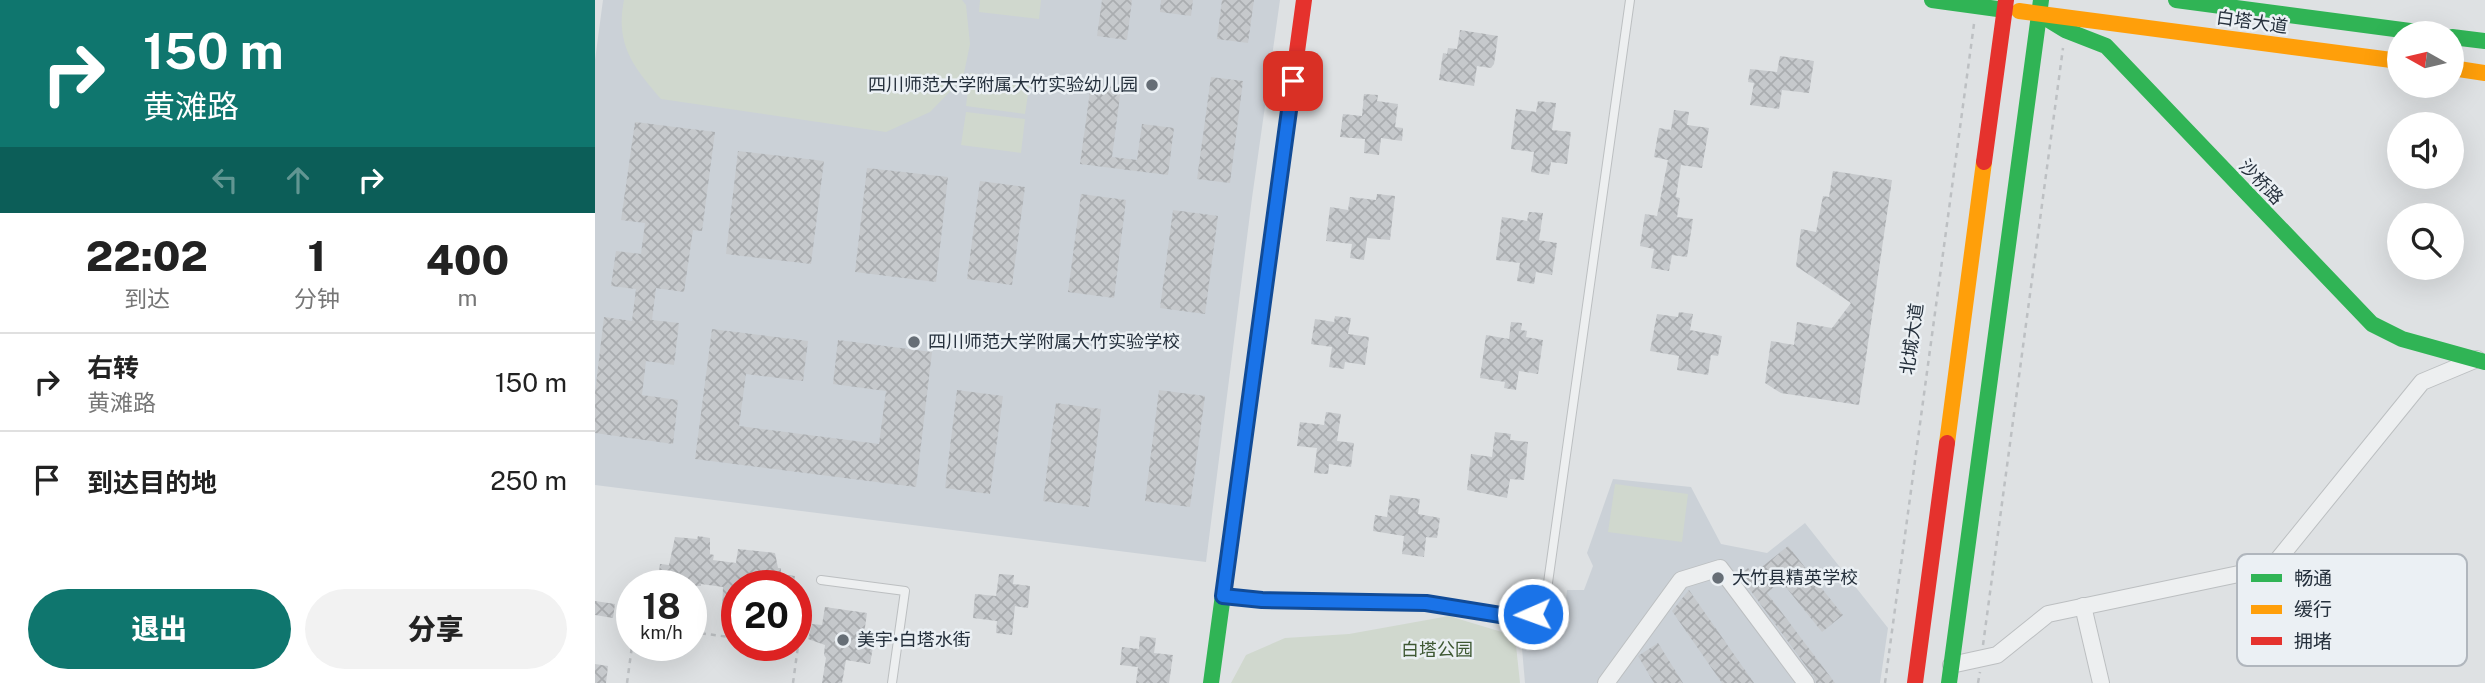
<!DOCTYPE html>
<html lang="zh">
<head>
<meta charset="utf-8">
<style>
  :root { --surface:#fff; --page:#f2f2f2; --text:#222; --muted:#767676; --line:#e0e0e0; --accent:#0f766e }
  body { margin:0; font-family:"Public Sans","Noto Sans SC",sans-serif; background:var(--page); color:var(--text); height:100vh; display:flex; flex-direction:column; font-size:26px; white-space:nowrap }
  * { box-sizing:border-box; margin:0 }
  p { font-size:23px; color:var(--muted) }
  .icon { flex:none; width:38px; height:38px; fill:none; stroke:currentColor; stroke-width:2; stroke-linecap:round; stroke-linejoin:round }
  .map { position:relative; flex:1; overflow:hidden }
  .details { display:flex; flex-direction:column; background:var(--surface); width:595px }
  .details>* { flex:none }
  .guide { background:#0f766e; color:#fff; overflow:hidden }
  .needle { width:46px; rotate:278deg }
  .buttons { position:absolute; left:1792px; top:21px; display:grid; gap:14px }
  .buttons a { display:grid; place-items:center; width:77px; height:77px; border-radius:50%; background:var(--surface); box-shadow:0 7px 28px #0002; font-size:35px }
  .speed { position:absolute; left:21px; top:570px; display:flex; gap:14px; font-size:35px; font-weight:700; text-align:center }
  .speed>* { display:grid; place-content:center; width:91px; height:91px; border-radius:50%; background:var(--surface); box-shadow:0 7px 28px #0002; line-height:1 }
  .speed small { font-size:18px; font-weight:400 }
  .speed .limit { border:10px solid #d22; background:#fff; color:#111 }
  .pin { position:absolute; display:grid; place-items:center; width:60px; height:60px; color:#fff; margin:-30px; border-radius:14px; box-shadow:0 4px 10px #0006 }
  .me { position:absolute; width:77px; margin:-38px; rotate:268deg; stroke-linejoin:round; filter:drop-shadow(0 0 5px #0008) }
  .turn { display:flex; align-items:center; gap:24px; height:147px; padding:0 28px; font-size:32px }
  .turn .icon { width:91px; height:91px; stroke-width:2.5 }
  .turn b { display:block; font-size:49px; line-height:60px }
  .lanes { display:flex; align-items:center; height:66px; padding:0 28px; background:#0003; justify-content:center; gap:35px; direction:ltr }
  .lanes .off { opacity:.35 }
  .eta { display:flex; justify-content:space-evenly; align-items:center; height:119px; text-align:center }
  .eta b { font-size:42px; font-weight:800; line-height:49px }
  .action { display:flex; gap:14px; margin-top:auto; padding:14px 28px }
  .action a { flex:1; height:80px; border-radius:42px; background:var(--accent); color:#fff; font-size:28px; font-weight:800; line-height:80px; text-align:center }
  .action a+a { background:var(--page); color:var(--text) }
  ul { padding:0; list-style:none }
  li { display:flex; align-items:center; gap:21px; height:98px; padding:0 28px; border-top:2px solid var(--line) }
  li div { flex:1 }
  li b { display:block; font-size:26px }
  li em { font-style:normal }
  main { display:flex; flex:1; min-height:0 }
  .map>svg:first-child { display:block }
</style>
</head>
<body>
<main>
<section class="details">
<div class="guide">
<div class="turn"><svg class="icon" aria-label="right" viewBox="0 0 24 24"><path d="M7 20v-9h11M14 6l5 5-5 5"/></svg><div><b>150 m</b>黄滩路</div></div>
<div class="lanes"><svg class="icon off" aria-label="left" viewBox="0 0 24 24"><path d="M17 20v-9H6M10 6l-5 5 5 5"/></svg><svg class="icon off" aria-label="ahead" viewBox="0 0 24 24"><path d="M12 20V5M6 11l6-6 6 6"/></svg><svg class="icon" aria-label="right" viewBox="0 0 24 24"><path d="M7 20v-9h11M14 6l5 5-5 5"/></svg></div>
</div>
<div class="eta">
<div><b>22:02</b><p>到达</p></div>
<div><b>1</b><p>分钟</p></div>
<div><b>400</b><p>m</p></div>
</div>
<ul>
<li><svg class="icon" aria-label="right" viewBox="0 0 24 24"><path d="M7 20v-9h11M14 6l5 5-5 5"/></svg><div><b>右转</b><p>黄滩路</p></div><em>150 m</em></li>
<li><svg class="icon" aria-label="arrive" viewBox="0 0 24 24"><path d="M6 21V4h12l-3 4 3 4H6"/></svg><div><b>到达目的地</b></div><em>250 m</em></li>
</ul>
<div class="action"><a>退出</a><a>分享</a></div>
</section>
<div class="map">
<svg width="1890" height="683" viewBox="0 0 1890 683">
  <defs>
    <pattern id="building-cross-hatch" width="8" height="8" patternUnits="userSpaceOnUse" patternTransform="scale(1.75)"><rect width="8" height="8" fill="#c6c9cc"/><path d="M0 0l8 8M0 8l8-8" fill="none" stroke="#aaadb0"/></pattern>
  </defs>
  <rect width="100%" height="100%" fill="#dee1e3"/>
  <g fill="#cbd1d7">
    <path d="M8 0H685L657 198 611 562 0 485V60Z"/>
    <path d="M1018 479 1096 487 1126 544 1172 553 1210 523 1293 628 1285 683H930L926 637 952 615 969 618 972 590H989L998 566 992 553Z"/>
  </g>
  <g fill="#d0d8ce">
    <path d="M29 0H367L371 5 375 44 368 78 335 112 291 132 66 99C38 67 20 44 29 0Z"/>
    <path d="M385 0H446L444 19 384 12Z"/>
    <path d="M375 73 435 81 430 114 371 106Z"/>
    <path d="M371 112 430 119 426 153 366 145Z"/>
    <path d="M1020 484 1093 494 1087 542 1013 532Z"/>
    <path d="M854 616 920 636 925 683H636L651 655 690 638 754 634Z"/>
  </g>
  <g fill="url(#building-cross-hatch)">
    <path d="M507 0H537L532 40 502 36Z"/>
    <path d="M566 0H598L596 16 565 12Z"/>
    <path d="M627 0H659L653 43 622 39Z"/>
    <path d="M865 30 903 36 899 64 896 68 882 66 879 86 844 80 848 53 852 54 853 48 862 49Z"/>
    <path d="M1185 56 1219 61 1214 93 1187 90 1184 109 1155 105 1159 83 1153 82 1155 69 1182 72Z"/>
    <path d="M616 77 648 81 635 183 602 179Z"/>
    <path d="M496 84 526 88 517 157 542 160 547 124 579 128 573 175 485 164Z"/>
    <path d="M769 94 783 95 782 101 803 104 800 127 808 128 807 141 786 138 784 155 769 153 770 139 745 137 748 114 767 116Z"/>
    <path d="M943 101 961 103 957 130 976 132 972 164 956 162 954 175 936 172 939 152 916 149 921 109 941 112Z"/>
    <path d="M1079 110 1094 112 1092 125 1114 128 1107 168 1086 165 1081 197 1085 198 1082 217 1098 219 1092 257 1077 255 1074 271 1056 268 1059 249 1045 246 1050 214 1062 216 1073 160 1059 157 1064 128 1076 130Z"/>
    <path d="M40 122 120 132 107 231 98 230 89 292 61 288 57 320 84 323 79 365 51 361 47 395 83 400 78 444 0 433V393L9 317 37 321 41 289 16 286 21 251 46 254 50 223 26 220Z"/>
    <path d="M143 151 229 161 216 264 131 254Z"/>
    <path d="M272 168 353 177 341 282 260 272Z"/>
    <path d="M1238 171 1297 180 1264 405 1186 393 1170 383 1176 341 1199 345 1202 322 1237 328 1256 303 1201 266 1206 229 1221 232 1228 196 1234 197Z"/>
    <path d="M385 181 430 187 417 285 372 279Z"/>
    <path d="M486 194 531 200 519 298 473 292Z"/>
    <path d="M782 194 800 196 795 240 772 238 769 260 755 258 757 244 731 241 735 207 753 210 755 197 781 200Z"/>
    <path d="M578 210 623 216 610 314 565 308Z"/>
    <path d="M934 212 948 213 944 240 962 243 957 275 941 272 939 284 922 281 925 263 901 260 907 217 932 221Z"/>
    <path d="M1084 312 1098 314 1095 330 1127 336 1123 356 1116 355 1113 375 1082 370 1084 356 1055 351 1062 314 1083 317Z"/>
    <path d="M740 316 756 318 753 334 774 337 770 365 750 362 749 369 734 367 737 347 716 344 720 319 739 322Z"/>
    <path d="M916 322 927 323 926 330 932 331 931 337 948 340 943 374 924 371 921 390 909 388 910 382 885 378 891 335 914 339Z"/>
    <path d="M117 329 213 341 208 381 151 374 144 426 284 444 291 391 238 384 243 340 337 352 321 487 100 459Z"/>
    <path d="M362 390 408 396 395 494 350 488Z"/>
    <path d="M564 390 610 396 595 507 550 501Z"/>
    <path d="M461 403 506 409 494 507 448 501Z"/>
    <path d="M731 412 746 414 742 441 759 443 756 467 734 464 733 474 719 473 722 448 702 446 705 422 729 425Z"/>
    <path d="M900 432 916 434 915 440 933 442 929 480 915 479 912 498 872 490 876 454 897 457Z"/>
    <path d="M795 495 825 499 823 514 845 518 842 538 831 537 829 557 807 554 809 536 778 531 780 515 792 517Z"/>
    <path d="M103 536 115 538V554L119 555 118 560 141 563 143 549 180 553 183 568H186V574L200 576 198 586H142V611L127 609 128 587 106 584V586H62L65 564 74 565 80 537 102 539Z"/>
    <path d="M1193 546 1248 615 1227 632 1186 581 1172 593 1240 683H1221L1219 677 1144 575 1153 568 1158 574Z"/>
    <path d="M404 574 419 575 418 584 435 586 433 608 420 606 417 635 401 633 402 621 378 618 380 594 401 596Z"/>
    <path d="M1094 590 1159 683H1127L1077 611Z"/>
    <path d="M0 601 20 604 18 618 0 615Z"/>
    <path d="M230 607 272 613 269 634 280 636 275 664 251 660 247 683H227L231 658 229 655 230 645 213 639 217 624 227 625Z"/>
    <path d="M545 636 561 638 559 653 578 655 574 683H541L543 667 525 665 527 647 544 649Z"/>
    <path d="M1063 643 1088 683H1059L1043 656Z"/>
    <path d="M0 664 13 666 11 683H0Z"/>
  </g>
  <g fill="none" stroke-linecap="round" stroke-linejoin="round">
    <defs>
      <g id="lane">
        <path d="M226 580 310 591 297 683"/>
        <path d="M631 596 667 600 831 603 924 618 938 614 950 604 1035 0"/>
      </g>
      <g id="street">
        <path d="M1488 606 1506 683"/>
        <path d="M1356 665 1402 655 1453 614 1677 567 1827 382 1882 359"/>
        <path d="M1011 683 1086 580 1125 568 1211 683"/>
      </g>
    </defs>
    <use href="#lane" stroke="#bcbfc1" stroke-width="10"/>
    <use href="#street" stroke="#bcbfc1" stroke-width="18"/>
    <g stroke="#bdc0c3" stroke-width="2.5" stroke-dasharray="5 5" stroke-linecap="butt">
      <path d="M96 632 142 638"/>
      <path d="M1388 645 1468 48"/>
      <path d="M32 683 37 646"/>
      <path d="M198 683 203 646H201"/>
      <path d="M1290 683 1379 24"/>
      <path d="M1383 683 1385 672"/>
    </g>
    <use href="#lane" stroke="#edeff0" stroke-width="8"/>
    <use href="#street" stroke="#edeff0" stroke-width="16"/>
    <g stroke="#30b455" stroke-width="16">
      <path d="M1337 0 1410 10"/>
      <path d="M1581 0 1830 33"/>
      <path d="M1452 19 1470 30 1511 46 1777 324 1807 339 1890 362"/>
      <path d="M1857 37 1890 41"/>
      <path d="M616 683 681 206"/>
      <path d="M1354 683 1446 0"/>
    </g>
    <g stroke="#ff9f0a" stroke-width="16">
      <path d="M1424 11 1804 61"/>
      <path d="M1857 68 1890 73"/>
      <path d="M1352 443 1389 162"/>
    </g>
    <g stroke="#e5322d" stroke-width="16">
      <path d="M1389 162 1411 0"/>
      <path d="M681 206 709 0"/>
      <path d="M1320 683 1352 443"/>
    </g>
  </g>
  <g fill="none" stroke-linecap="round" stroke-linejoin="round">
    <defs>
      <path id="route" d="M698 81 628 596 667 600 831 603 924 618 938 614"/>
    </defs>
    <use href="#route" stroke="#114b97" stroke-width="18"/>
    <use href="#route" stroke="#1a73e8" stroke-width="12"/>
  </g>
  <g fill="#666e76" stroke="#ebf0f4" stroke-width="2.5">
    <circle cx="557" cy="85" r="7"/>
    <circle cx="319" cy="342" r="7"/>
    <circle cx="1123" cy="578" r="7"/>
    <circle cx="248" cy="640" r="7"/>
  </g>
  <g text-anchor="middle" stroke-width="5" stroke-linejoin="round" paint-order="stroke">
    <g font-size="18" fill="#25303c" stroke="#ebf0f4">
      <text transform="translate(1657 22) rotate(8)" y="6">白塔大道</text>
      <text transform="translate(1666 182) rotate(46)" y="6">沙桥路</text>
      <text transform="translate(1317 339) rotate(-82)" y="6">北城大道</text>
    </g>
    <g font-size="18" fill="#25303c" stroke="#ebf0f4" text-anchor="start">
      <text x="543" y="91" text-anchor="end">四川师范大学附属大竹实验幼儿园</text>
      <text x="333" y="348">四川师范大学附属大竹实验学校</text>
      <text x="1137" y="584">大竹县精英学校</text>
      <text x="262" y="646">美宇•白塔水街</text>
    </g>
    <g font-size="18" fill="#3e5833" stroke="#ebf0f4">
      <text x="842" y="656">白塔公园</text>
    </g>
  </g>
  <rect x="1642" y="554" width="230" height="112" rx="10" fill="#ebf0f4" stroke="#b0b6bd" stroke-width="2"/>
  <rect x="1656" y="574" width="31" height="8" fill="#30b455"/>
  <rect x="1656" y="605" width="31" height="9" fill="#ff9f0a"/>
  <rect x="1656" y="637" width="31" height="8" fill="#e5322d"/>
  <g font-size="19" fill="#25303c">
    <text x="1699" y="585">畅通</text>
    <text x="1699" y="616">缓行</text>
    <text x="1699" y="648">拥堵</text>
  </g>
</svg>
<div class="buttons">
<a><svg class="needle" viewBox="-14 -14 28 28"><path d="M0-13l5 13h-10z" fill="#e53935"/><path d="M0 13l5-13h-10z" fill="#767676"/></svg></a>
<a><svg class="icon" aria-label="sound" viewBox="0 0 24 24"><path d="M4 9h4l5-4v14l-5-4H4zM17 9q2 3 0 6"/></svg></a>
<a><svg class="icon" aria-label="search" viewBox="0 0 24 24"><circle cx="10" cy="10" r="6"/><path d="M15 15l6 6"/></svg></a>
</div>
<div class="speed"><div>18<small>km/h</small></div><div class="limit">20</div></div>
<div class="pin" style="left:698px;top:81px;background:#d93025"><svg class="icon" aria-label="arrive" viewBox="0 0 24 24"><path d="M6 21V4h12l-3 4 3 4H6"/></svg></div>
<svg class="me" style="left:938px;top:614px" viewBox="-20 -20 40 40"><circle r="17" fill="#1a73e8" stroke="#fff" stroke-width="3"/><path d="M0-11L8 9 0 5-8 9z" fill="#fff"/></svg>
</div>
</main>
</body>
</html>
